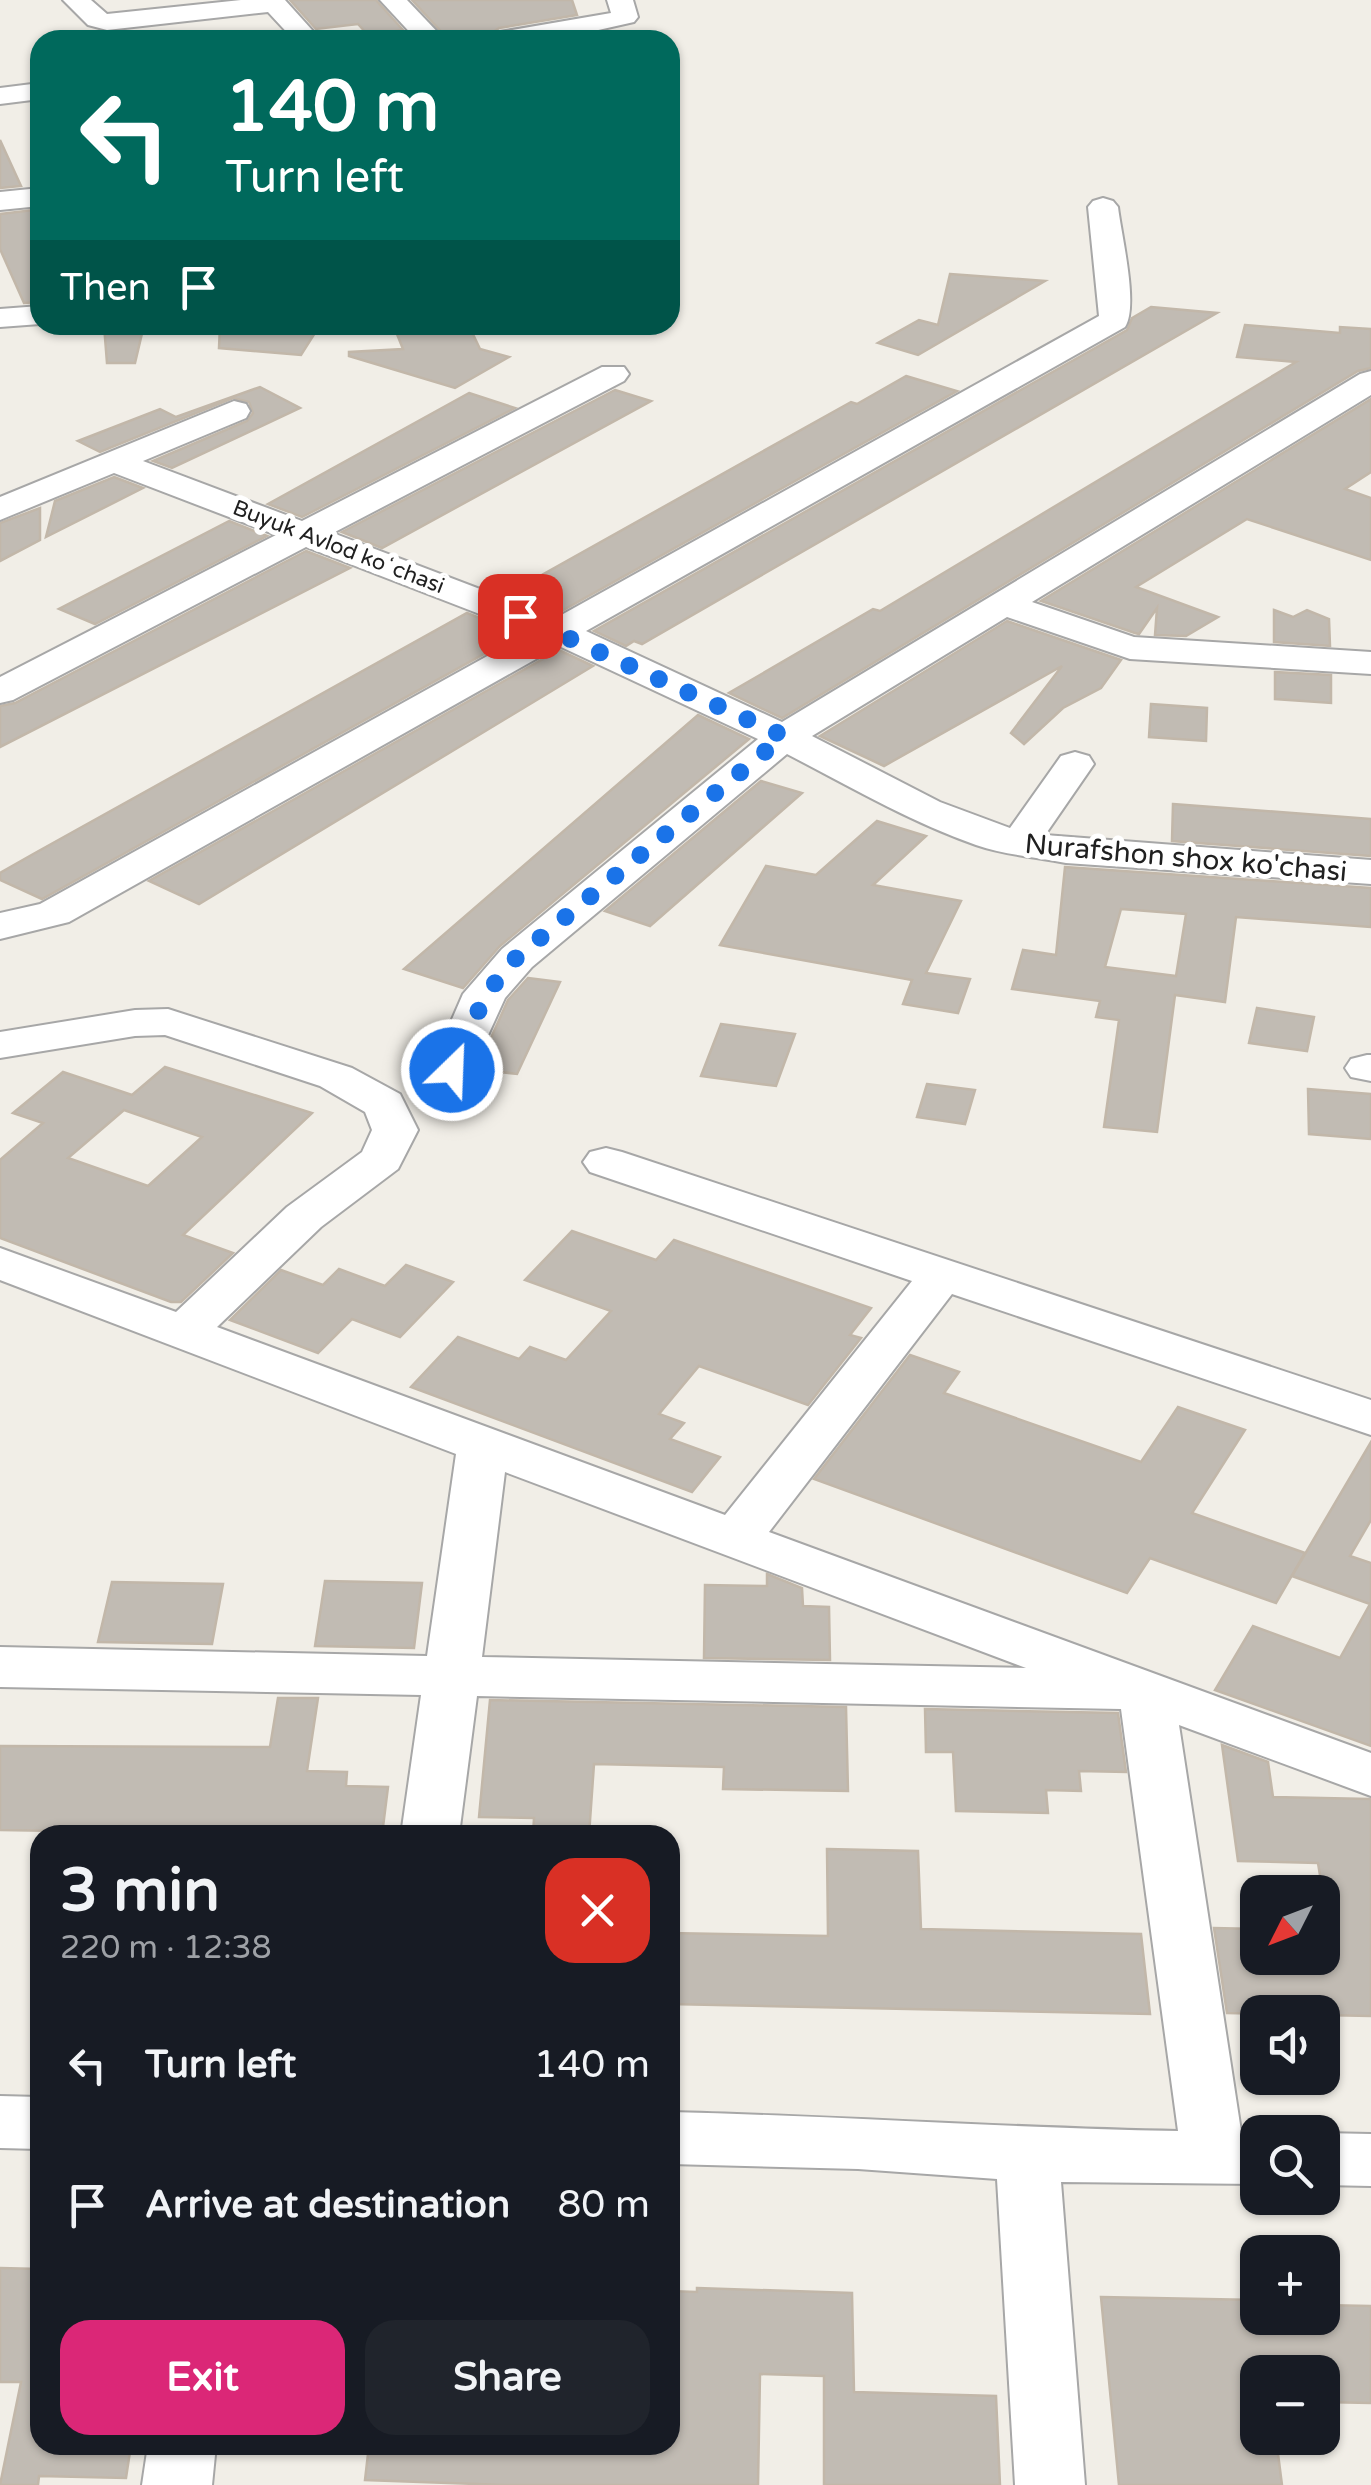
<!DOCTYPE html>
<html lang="en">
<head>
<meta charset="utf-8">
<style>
  :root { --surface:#171b24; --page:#20242c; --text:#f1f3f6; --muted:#9ea1a6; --accent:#db2777 }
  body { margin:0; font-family:"Varela Round",sans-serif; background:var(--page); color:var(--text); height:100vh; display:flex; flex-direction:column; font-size:38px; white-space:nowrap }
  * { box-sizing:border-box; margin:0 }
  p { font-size:32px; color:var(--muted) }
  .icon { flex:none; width:55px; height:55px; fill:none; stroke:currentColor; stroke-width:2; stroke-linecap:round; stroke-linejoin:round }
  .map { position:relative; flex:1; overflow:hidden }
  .drawer { position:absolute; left:30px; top:1825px; width:650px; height:630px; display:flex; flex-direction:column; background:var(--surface); border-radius:30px; box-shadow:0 2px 8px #0004 }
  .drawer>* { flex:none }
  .top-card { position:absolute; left:30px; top:30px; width:650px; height:305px; border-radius:30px; box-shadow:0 2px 8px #0004; background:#00695c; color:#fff; overflow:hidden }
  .needle { width:65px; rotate:228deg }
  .buttons { position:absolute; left:1240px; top:1875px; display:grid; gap:20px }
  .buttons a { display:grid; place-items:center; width:100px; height:100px; border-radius:20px; background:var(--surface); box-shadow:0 2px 8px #0004; font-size:50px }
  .pin { position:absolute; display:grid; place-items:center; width:85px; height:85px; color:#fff; margin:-42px; border-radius:20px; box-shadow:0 5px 15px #0006 }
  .me { position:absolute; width:110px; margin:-55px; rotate:24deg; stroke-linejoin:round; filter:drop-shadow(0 0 8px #0008) }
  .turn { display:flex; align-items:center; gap:35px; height:210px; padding:0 30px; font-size:45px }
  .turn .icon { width:130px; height:130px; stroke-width:2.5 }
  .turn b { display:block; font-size:70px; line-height:85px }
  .then { display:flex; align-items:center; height:95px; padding:0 30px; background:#0003; gap:20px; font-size:38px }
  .round { display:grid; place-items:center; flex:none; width:105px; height:105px; border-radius:30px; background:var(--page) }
  .summary { display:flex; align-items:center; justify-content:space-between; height:170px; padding:0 30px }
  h1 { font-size:60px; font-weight:800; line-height:75px }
  .primary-button { display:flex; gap:20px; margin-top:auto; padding:20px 30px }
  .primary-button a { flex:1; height:115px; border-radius:30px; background:var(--accent); color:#fff; font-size:40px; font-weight:800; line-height:115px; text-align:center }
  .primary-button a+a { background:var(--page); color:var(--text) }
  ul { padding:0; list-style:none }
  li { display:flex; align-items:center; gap:30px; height:140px; padding:0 30px }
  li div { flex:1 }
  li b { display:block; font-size:38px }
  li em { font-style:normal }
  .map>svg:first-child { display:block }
</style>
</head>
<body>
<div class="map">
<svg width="1371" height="2485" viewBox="0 0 1371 2485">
  <rect width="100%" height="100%" fill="#f1eee7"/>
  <g fill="#c1bbb3" stroke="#c2b7a9" stroke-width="2.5" fill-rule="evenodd">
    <path d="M290 0H376L403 30 368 35 358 24 316 29Z"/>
    <path d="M412 0H572L577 15 499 28 483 40H449Z"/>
    <path d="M0 140 21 186 0 188Z"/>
    <path d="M33 210 40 226V302L24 303 0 249V214Z"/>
    <path d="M950 274 1045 281 918 355 878 343 919 320 938 325Z"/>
    <path d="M1151 307 1217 313 642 644 634 641 626 646 594 631 1127 330 1132 318Z"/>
    <path d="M104 325H144L135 363H107Z"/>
    <path d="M220 325H320L301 355 219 348Z"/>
    <path d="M1245 325 1340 333V327L1371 329V368L1358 371 782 718 729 693 873 609 880 611 1296 362 1237 357Z"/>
    <path d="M470 328 480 349 509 357 455 388 349 356V352L403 349 397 334Z"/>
    <path d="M906 376 957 391 556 614 506 595 851 402 857 404Z"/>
    <path d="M260 387 300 408 172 468 153 461 247 421 253 413 249 402 233 398 100 452 78 441 160 409 176 417Z"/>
    <path d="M615 390 651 401 382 548 342 532Z"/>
    <path d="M469 393 515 408 302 517 268 504Z"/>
    <path d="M1371 399V472L1345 489 1371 498V560L1247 519 1136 587 1218 617 1186 636 1155 635 1157 608 1139 634 1135 633 1041 601Z"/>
    <path d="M114 477 143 488 46 537 55 501Z"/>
    <path d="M40 508V540L0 561V523Z"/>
    <path d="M229 521 267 536 95 624 59 609Z"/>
    <path d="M306 551 350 568 0 747V706L15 703Z"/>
    <path d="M1274 610 1293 617 1307 610 1329 619 1330 646 1274 642Z"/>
    <path d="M467 613 520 634 42 899 0 880V873L35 853Z"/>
    <path d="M1007 621 1121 660 1101 688 1063 708 1024 744 1011 733 1062 666 884 766 820 736Z"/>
    <path d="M559 650 593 666 199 904 149 881Z"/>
    <path d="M1275 672 1331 675V703L1275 699Z"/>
    <path d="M1151 704 1207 708 1206 741 1149 737Z"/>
    <path d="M698 715 749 739 500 946 463 988 404 969Z"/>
    <path d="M761 781 802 793 650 926 605 911Z"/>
    <path d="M1173 804 1371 819V856L1172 841Z"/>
    <path d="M877 821 926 836 873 885 961 901 926 973 970 979 958 1013 903 1004 912 980 720 945 766 866 816 875Z"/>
    <path d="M1065 867 1371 888V927L1236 917 1225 1002 1175 995 1157 1132 1104 1127 1119 1020 1096 1017 1100 1001 1012 989 1023 950 1056 955ZM1121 909 1186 914 1176 976 1105 967Z"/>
    <path d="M528 978 560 982 517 1074 477 1069 508 1000Z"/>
    <path d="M1257 1008 1314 1017 1307 1051 1249 1043Z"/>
    <path d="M721 1024 795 1034 776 1086 701 1076Z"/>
    <path d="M165 1067 312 1113 183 1235 233 1253 181 1302H171L0 1238V1160L43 1123 13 1113 63 1072 132 1095ZM124 1110 202 1137 148 1186 68 1158Z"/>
    <path d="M927 1084 975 1090 965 1124 917 1117Z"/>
    <path d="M1308 1089 1371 1094V1139L1309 1134Z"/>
    <path d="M572 1231 656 1260 674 1240 871 1308 850 1335 861 1338 808 1405 699 1366 659 1414 684 1423 670 1439 720 1457 692 1492 411 1387 458 1337 519 1359 530 1347 566 1360 611 1311 525 1280Z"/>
    <path d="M406 1265 453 1282 400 1337 352 1319 318 1353 230 1320 281 1270 323 1285 339 1269 385 1286Z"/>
    <path d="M910 1355 959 1372 944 1393 1141 1462 1178 1407 1245 1430 1192 1513 1305 1553 1276 1603 1150 1558 1127 1593 814 1479Z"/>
    <path d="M1371 1442V1520L1350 1556 1371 1563V1746L1215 1690 1253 1626 1340 1658 1370 1604 1292 1576Z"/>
    <path d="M767 1574 802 1588 803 1606 829 1607 830 1660 704 1658 705 1585 767 1586Z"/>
    <path d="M325 1581 422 1583 414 1648 315 1646Z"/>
    <path d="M112 1582 223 1584 212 1644 98 1642Z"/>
    <path d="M278 1698H318L307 1771 347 1772 346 1786 388 1787 382 1835 119 1826 118 1832 0 1830V1746L270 1747Z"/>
    <path d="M490 1700 846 1707 848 1791 723 1789 724 1767 594 1764 589 1835H533L534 1818 479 1817Z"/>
    <path d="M925 1709 1118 1713 1126 1772 1079 1771 1081 1791 1046 1790 1048 1813 956 1811 953 1752H926Z"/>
    <path d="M1222 1745 1268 1762 1273 1797 1371 1799V2016L1227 2013 1214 1928 1258 1929V1958H1322V1930H1329L1318 1863 1238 1861Z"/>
    <path d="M827 1849 918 1851 921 1929 1141 1934 1150 2014 670 2004V1933L828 1936Z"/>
    <path d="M0 2268 40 2269V2445H131L126 2478 39 2476 38 2485H0L21 2382H0Z"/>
    <path d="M697 2288 852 2293 854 2392 996 2396 1000 2485H824V2376L760 2374 758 2485H504L365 2480 369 2445H670V2291L697 2292Z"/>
    <path d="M1101 2297 1258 2300V2318H1322V2305L1371 2306V2403L1322 2402V2372H1258V2438H1276L1282 2485H1119Z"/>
  </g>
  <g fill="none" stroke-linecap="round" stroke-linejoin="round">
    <defs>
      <g id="minor">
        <path d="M63 0H91L107 14 241 0H285L321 40H294L268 12 107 30 88 25Z"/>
        <path d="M380 0H407L445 40H417Z"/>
        <path d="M607 0H633L638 17 634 22 554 40H487L500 32 611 13Z"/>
        <path d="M40 83V99L0 104V88Z"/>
        <path d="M40 188V206L0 210V192Z"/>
        <path d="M1103 198 1113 201 1118 207C1121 234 1139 306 1125 327L586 631 782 722 1360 374 1371 371V395L1032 602 1134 637 1371 652V674L1130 659 1007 617 812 736 940 802 1010 828 1061 756 1075 752 1089 756 1094 764 1045 835 1371 860V884L1066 863C1035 857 1005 855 976 845 910 822 849 786 787 754L532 967 505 998 468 1079 452 1083 436 1079 430 1070 463 994 502 949 758 739 559 646 69 922 0 939V913L40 904 529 633 306 547 13 700 0 703V677L276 535 114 473 0 520V497L234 401 246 404 250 411 246 418 143 461 302 521 602 367H624L629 374 624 381 333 533 556 618 1099 316 1088 207 1093 201Z"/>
        <path d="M40 306V324L0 327V309Z"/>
        <path d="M168 1009 352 1068 400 1094 418 1130 398 1169 321 1227 217 1327 725 1515 912 1281 590 1172 583 1162 590 1152 606 1148 622 1152 1371 1400V1435L952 1294 769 1532 1371 1753V1796L1179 1725 1241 2131 1261 2132H1258V2184L1061 2182 1085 2485H1015L997 2179 858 2169 670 2164V2112C839 2116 1008 2128 1178 2131L1121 1709 477 1696 459 1835H401L421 1695 0 1687V1647L427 1656 456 1454 0 1280V1248L176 1312 287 1207 362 1152 372 1130 365 1112 320 1086 165 1035 135 1036 0 1058V1032L135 1010ZM505 1472 1026 1668 482 1657Z"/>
        <path d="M1367 1055H1371V1081L1351 1077 1345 1068 1351 1059Z"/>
        <path d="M0 2096 40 2097V2149L0 2148Z"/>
        <path d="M1322 2133 1371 2134V2186L1322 2185Z"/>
        <path d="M148 2445H216L212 2485H142Z"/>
      </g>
    </defs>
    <use href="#minor" stroke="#a7a7a7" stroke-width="4"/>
    <use href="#minor" fill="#fff" fill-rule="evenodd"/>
  </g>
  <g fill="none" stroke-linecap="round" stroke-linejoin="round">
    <path stroke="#1a73e8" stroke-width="18" stroke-dasharray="0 32.4" d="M452 1070 486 994 516 958 784 736 520 616"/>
  </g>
  <g text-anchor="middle" stroke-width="10" stroke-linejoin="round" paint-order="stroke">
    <g font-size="22" fill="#202020" stroke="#fff">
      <text transform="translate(339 546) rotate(21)" y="8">Buyuk Avlod koʻchasi</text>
    </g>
    <g font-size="28" fill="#202020" stroke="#fff">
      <text transform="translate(1186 857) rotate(5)" y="10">Nurafshon shox ko'chasi</text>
    </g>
  </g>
</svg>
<div class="buttons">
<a><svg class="needle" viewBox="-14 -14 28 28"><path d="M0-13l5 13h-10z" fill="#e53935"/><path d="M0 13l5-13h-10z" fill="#9ea1a6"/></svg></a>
<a><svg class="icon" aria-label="sound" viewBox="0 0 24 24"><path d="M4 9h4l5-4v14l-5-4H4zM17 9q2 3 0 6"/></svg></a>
<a><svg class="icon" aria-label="search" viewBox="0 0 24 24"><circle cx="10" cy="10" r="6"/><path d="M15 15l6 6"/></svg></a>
<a>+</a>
<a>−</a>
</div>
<div class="pin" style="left:520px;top:616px;background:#d93025"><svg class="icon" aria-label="arrive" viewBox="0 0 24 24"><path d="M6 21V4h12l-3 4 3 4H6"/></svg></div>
<svg class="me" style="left:452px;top:1070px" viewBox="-20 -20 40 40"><circle r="17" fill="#1a73e8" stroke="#fff" stroke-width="3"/><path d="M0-11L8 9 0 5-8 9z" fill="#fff"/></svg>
<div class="top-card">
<div class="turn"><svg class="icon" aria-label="left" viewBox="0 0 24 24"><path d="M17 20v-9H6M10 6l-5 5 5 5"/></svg><div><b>140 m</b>Turn left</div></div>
<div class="then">Then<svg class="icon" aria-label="arrive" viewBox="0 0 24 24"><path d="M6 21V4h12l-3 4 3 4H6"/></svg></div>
</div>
<section class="drawer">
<div class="summary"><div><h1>3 min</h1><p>220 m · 12:38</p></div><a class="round" style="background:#d93025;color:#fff"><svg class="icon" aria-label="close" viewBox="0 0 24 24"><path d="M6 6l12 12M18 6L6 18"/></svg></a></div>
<ul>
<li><svg class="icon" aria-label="left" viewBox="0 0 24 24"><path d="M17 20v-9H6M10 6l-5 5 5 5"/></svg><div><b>Turn left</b></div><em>140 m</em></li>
<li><svg class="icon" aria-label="arrive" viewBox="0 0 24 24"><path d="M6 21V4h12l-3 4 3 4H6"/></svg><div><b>Arrive at destination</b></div><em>80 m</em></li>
</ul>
<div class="primary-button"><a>Exit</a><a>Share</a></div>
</section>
</div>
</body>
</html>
